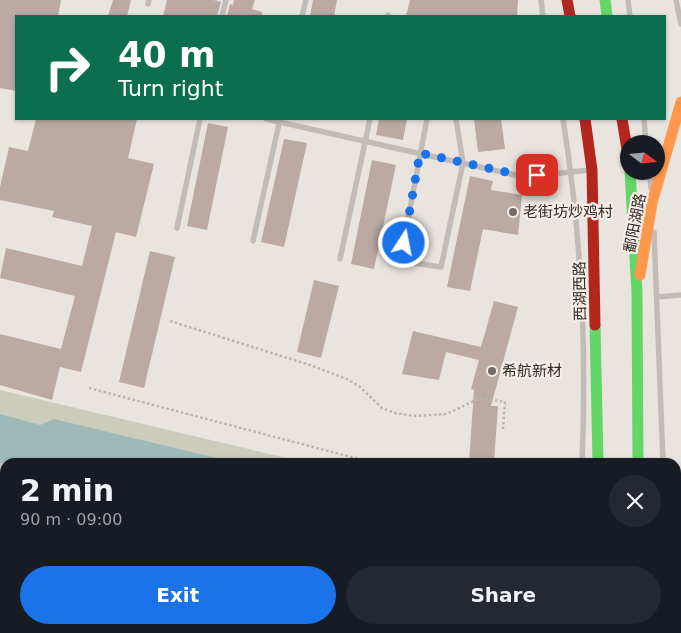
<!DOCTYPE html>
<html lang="en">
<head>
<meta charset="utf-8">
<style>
  :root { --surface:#171b24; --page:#242831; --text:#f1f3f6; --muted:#9ea1a6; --accent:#1a73e8 }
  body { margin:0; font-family:"DejaVu Sans","Noto Sans SC",sans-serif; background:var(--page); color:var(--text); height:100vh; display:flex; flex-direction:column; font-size:19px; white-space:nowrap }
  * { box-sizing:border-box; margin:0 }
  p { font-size:16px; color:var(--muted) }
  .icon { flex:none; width:28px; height:28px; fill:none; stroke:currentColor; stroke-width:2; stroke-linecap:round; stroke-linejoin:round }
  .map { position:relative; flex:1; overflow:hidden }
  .details { position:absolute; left:0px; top:458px; width:681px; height:176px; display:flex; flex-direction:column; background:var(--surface); border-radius:15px 15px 0 0; box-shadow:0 1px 4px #0004 }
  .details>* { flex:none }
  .top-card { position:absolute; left:15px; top:15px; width:651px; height:105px; border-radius:0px; box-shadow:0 1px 4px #0004; background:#0b6e4f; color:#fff; overflow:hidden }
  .needle { width:32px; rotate:106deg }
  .controls { position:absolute; left:620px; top:135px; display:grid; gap:10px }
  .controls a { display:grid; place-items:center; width:45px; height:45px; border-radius:50%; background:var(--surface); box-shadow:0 1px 4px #0004; font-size:25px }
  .pin { position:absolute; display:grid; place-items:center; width:42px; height:42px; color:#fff; margin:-21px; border-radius:10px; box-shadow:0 2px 8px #0006 }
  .me { position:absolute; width:55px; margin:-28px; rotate:11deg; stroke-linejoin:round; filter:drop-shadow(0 0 4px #0008) }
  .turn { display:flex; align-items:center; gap:18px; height:105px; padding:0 20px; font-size:22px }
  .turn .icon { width:65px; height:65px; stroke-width:2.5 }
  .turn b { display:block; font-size:35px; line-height:42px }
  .round { display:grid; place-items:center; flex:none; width:52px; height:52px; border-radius:26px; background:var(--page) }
  .head { display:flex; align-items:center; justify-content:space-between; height:85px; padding:0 20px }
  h1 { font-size:30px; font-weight:700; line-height:38px }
  .action { display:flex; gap:10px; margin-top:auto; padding:10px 20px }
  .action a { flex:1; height:58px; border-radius:30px; background:var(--accent); color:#fff; font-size:20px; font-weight:700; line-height:58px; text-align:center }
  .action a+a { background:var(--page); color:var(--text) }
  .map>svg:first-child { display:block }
</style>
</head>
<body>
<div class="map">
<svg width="681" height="633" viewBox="0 0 681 633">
  <rect width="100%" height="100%" fill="#eae4de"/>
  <g fill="#cbcdba">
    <path d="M0 390 303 462H5V547L0 545Z"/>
    <path d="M365 629H562L563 633H394Z"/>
  </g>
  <path fill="#9ebab8" d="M0 414 40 425 54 419 233 462 5 464 0 463Z"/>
  <path fill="#eae4de" d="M676 547 681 548V606L676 605Z"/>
  <g fill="#bba9a2">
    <path d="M0 0H61L58 16H16V91L0 88Z"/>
    <path d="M113 0H131L127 16H108Z"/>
    <path d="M167 0H214L221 2 217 16H163Z"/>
    <path d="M234 0H255L252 9 262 12V16H227L230 4 233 5Z"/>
    <path d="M313 0H337L334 16H310Z"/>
    <path d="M410 0H518L517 16H406Z"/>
    <path d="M36 119H137L128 158 154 164 136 237 116 232 81 372 60 367 52 400 0 385V334L61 349 75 296 0 278 6 248 82 266 92 226 52 217 54 211 0 200V187L9 147 28 151Z"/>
    <path d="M379 119H407L403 140 376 135Z"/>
    <path d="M474 119H501L505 149 478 152Z"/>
    <path d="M208 123 228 127 207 230 187 226Z"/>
    <path d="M284 139 307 143 284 247 261 242Z"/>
    <path d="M372 160 396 165 374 269 351 264Z"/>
    <path d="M470 176 493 181 491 190 522 195 518 235 483 229 470 291 447 287Z"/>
    <path d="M150 251 175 257 144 388 119 382Z"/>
    <path d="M314 280 339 286 321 358 297 352Z"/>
    <path d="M494 301 518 307 491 406H498L494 462H469L474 390 471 389 479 360 446 352 439 380 402 374 413 331 481 347Z"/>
  </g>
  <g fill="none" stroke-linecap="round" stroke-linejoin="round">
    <g stroke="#bbb5b0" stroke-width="2.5" stroke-dasharray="2.5 2.5" stroke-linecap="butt">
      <path d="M170 321 310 365 347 379 360 387 382 408 395 413 414 416 447 414 480 398 505 402 503 429"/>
      <path d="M89 388 370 462"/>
      <path d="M0 498 5 499"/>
      <path d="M676 537 681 538"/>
      <path d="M30 629 47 633"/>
      <path d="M528 629 532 633"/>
      <path d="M667 629V633"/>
    </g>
    <g stroke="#c2bcb8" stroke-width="5.5">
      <path d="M541 0 543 16"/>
      <path d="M628 0 630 16"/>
      <path d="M676 0 681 24"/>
      <path d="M148 4 149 0"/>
      <path d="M222 16 226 0"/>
      <path d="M302 16 306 0"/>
      <path d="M388 16V15"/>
      <path d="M266 119 524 177 590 170"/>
      <path d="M427 119 400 261 441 267 463 163 456 119"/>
      <path d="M563 119C581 232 587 348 582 462"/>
      <path d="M644 119 646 144"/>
      <path d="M649 171 651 188"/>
      <path d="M177 228 200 119"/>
      <path d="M654 232 663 462"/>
      <path d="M253 241 280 119"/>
      <path d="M340 259 370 119"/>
      <path d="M657 297 681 295"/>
      <path d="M580 629V633"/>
      <path d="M20 633 21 629"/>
      <path d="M130 633 131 629"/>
    </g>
    <g stroke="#63d668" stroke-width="11">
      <path d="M605 0 607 16"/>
      <path d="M630 171 637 292 638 462"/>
      <path d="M595 325 598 462"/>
      <path d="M601 629V633"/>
      <path d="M639 629V633"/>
    </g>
    <g stroke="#ff974d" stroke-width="11">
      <path d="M640 275 652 203 681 102"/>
      <path d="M82 629 101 633"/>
    </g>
    <g stroke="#b3261e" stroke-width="11">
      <path d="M567 0 570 16"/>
      <path d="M585 119 592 170 595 325"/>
      <path d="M622 119 629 161"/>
      <path d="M0 571 5 572"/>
      <path d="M0 610 5 611"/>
      <path d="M249 629 267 633"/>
    </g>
  </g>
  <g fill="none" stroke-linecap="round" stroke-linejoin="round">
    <path stroke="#1a73e8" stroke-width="9" stroke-dasharray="0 16.2" d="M404 243 420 153 524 176 537 175"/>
  </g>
  <g fill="#726b67" stroke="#f6eee6" stroke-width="2">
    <circle cx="513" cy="212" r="5"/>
    <circle cx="492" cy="371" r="5"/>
  </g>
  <g text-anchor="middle" stroke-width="4.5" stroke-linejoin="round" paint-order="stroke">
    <g font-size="15" fill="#322a27" stroke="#f6eee6" text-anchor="start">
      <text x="523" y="217">老街坊炒鸡村</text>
      <text x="502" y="376">希航新材</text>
    </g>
    <g font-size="15" fill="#322a27" stroke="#f6eee6">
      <text transform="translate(635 223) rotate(-79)" y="5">鄱阳湖路</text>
      <text transform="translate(580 291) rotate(-91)" y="5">西湖西路</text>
    </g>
  </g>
</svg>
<div class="controls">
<a><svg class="needle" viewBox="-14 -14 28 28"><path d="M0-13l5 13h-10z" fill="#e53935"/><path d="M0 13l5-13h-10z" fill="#9ea1a6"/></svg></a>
</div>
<div class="pin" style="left:537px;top:175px;background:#d93025"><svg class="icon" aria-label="arrive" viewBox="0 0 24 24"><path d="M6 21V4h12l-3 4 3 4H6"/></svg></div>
<svg class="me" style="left:404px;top:243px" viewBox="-20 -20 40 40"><circle r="17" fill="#1a73e8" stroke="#fff" stroke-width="3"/><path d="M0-11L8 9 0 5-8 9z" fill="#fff"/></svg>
<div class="top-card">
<div class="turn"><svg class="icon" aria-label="right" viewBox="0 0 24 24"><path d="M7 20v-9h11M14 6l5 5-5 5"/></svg><div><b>40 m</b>Turn right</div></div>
</div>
<section class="details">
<div class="head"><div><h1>2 min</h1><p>90 m · 09:00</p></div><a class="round"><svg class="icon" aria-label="close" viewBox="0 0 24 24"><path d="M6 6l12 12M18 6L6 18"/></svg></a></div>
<div class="action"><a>Exit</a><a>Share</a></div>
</section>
</div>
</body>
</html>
